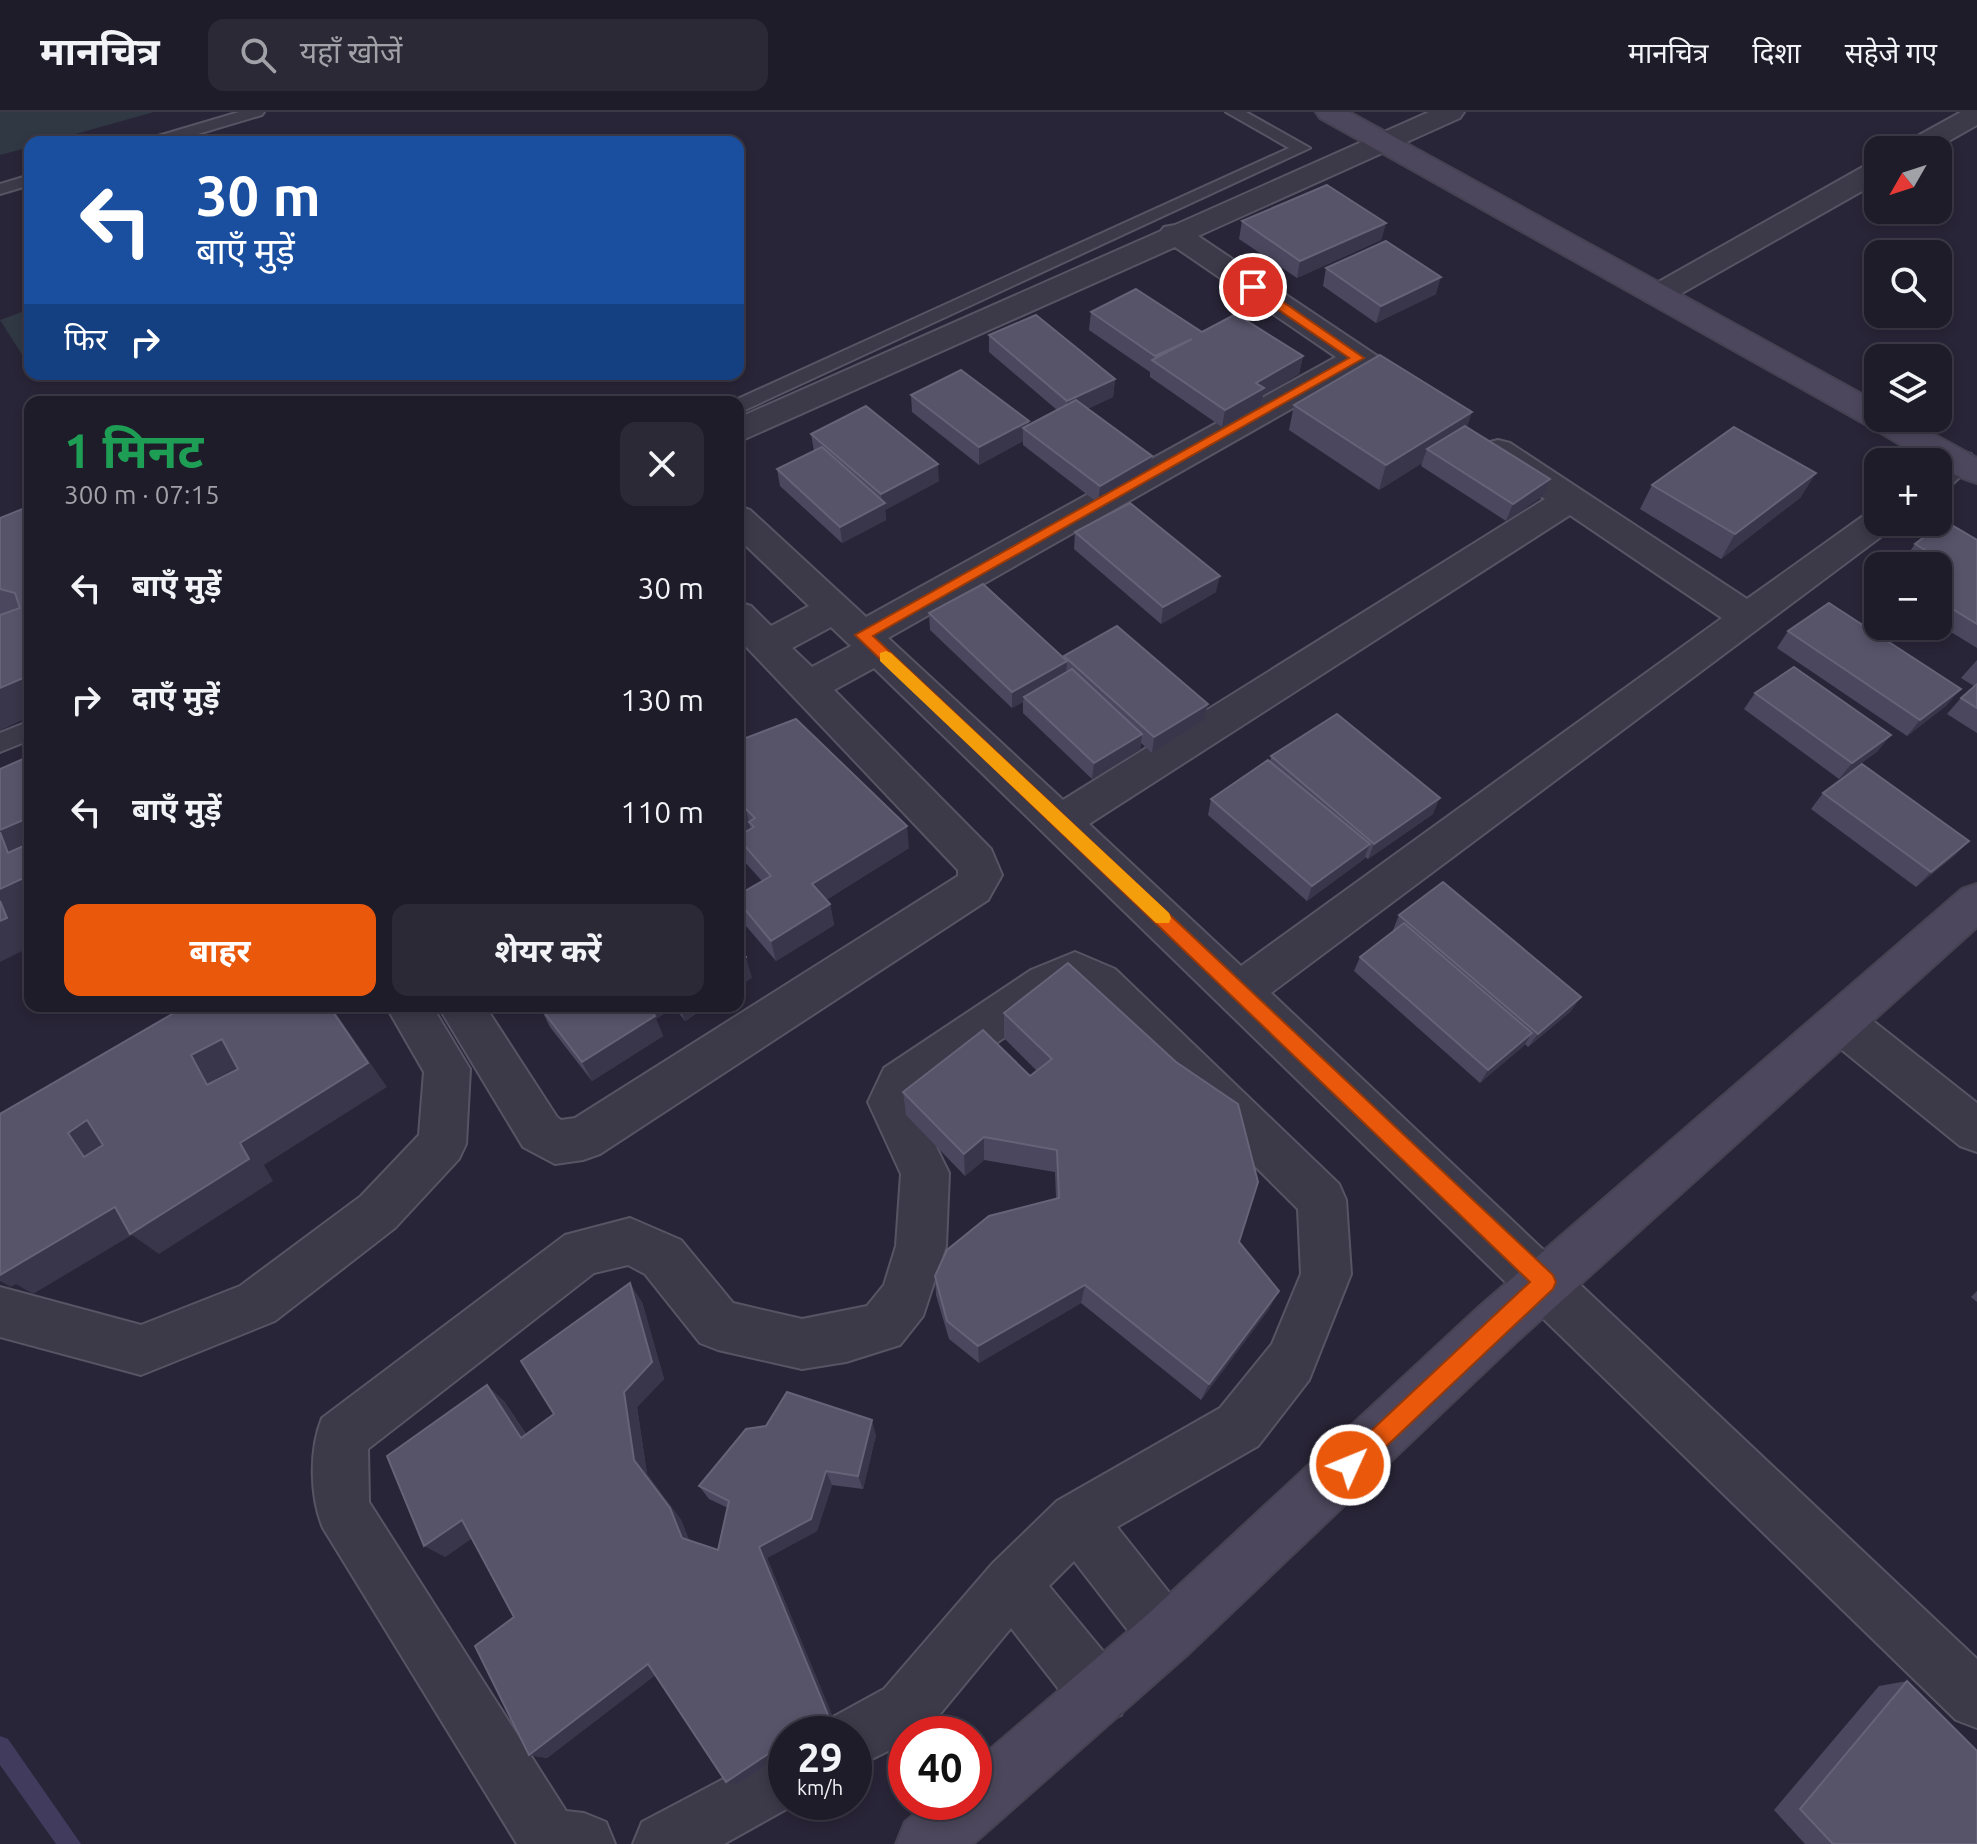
<!DOCTYPE html>
<html lang="hi">
<head>
<meta charset="utf-8">
<style>
  :root { --surface:#1f1c2a; --page:#2c2936; --text:#f1f3f6; --muted:#a1a1a8; --line:#3c3a47; --accent:#ea580c }
  body { margin:0; font-family:Ubuntu,"Noto Sans Devanagari",sans-serif; background:var(--page); color:var(--text); height:100vh; display:flex; flex-direction:column; font-size:30px; white-space:nowrap }
  * { box-sizing:border-box; margin:0 }
  p { font-size:26px; color:var(--muted) }
  .icon { flex:none; width:44px; height:44px; fill:none; stroke:currentColor; stroke-width:2; stroke-linecap:round; stroke-linejoin:round }
  .map { position:relative; flex:1; overflow:hidden }
  .sheet { position:absolute; left:24px; top:284px; width:720px; height:616px; display:flex; flex-direction:column; background:var(--surface); border-radius:16px; box-shadow:0 4px 12px #0003,0 0 0 2px var(--line) }
  .sheet>* { flex:none }
  .top-card { position:absolute; left:24px; top:24px; width:720px; height:244px; border-radius:16px; box-shadow:0 4px 12px #0003,0 0 0 2px var(--line); background:#1a4fa0; color:#fff; overflow:hidden }
  .needle { width:52px; rotate:231deg }
  .tools { position:absolute; left:1864px; top:24px; display:grid; gap:16px }
  .tools a { display:grid; place-items:center; width:88px; height:88px; border-radius:16px; background:var(--surface); box-shadow:0 4px 12px #0003,0 0 0 2px var(--line); font-size:40px }
  .speed { position:absolute; left:768px; top:1604px; display:flex; gap:16px; font-size:40px; font-weight:700; text-align:center }
  .speed>* { display:grid; place-content:center; width:104px; height:104px; border-radius:50%; background:var(--surface); box-shadow:0 4px 12px #0003,0 0 0 2px var(--line); line-height:1 }
  .speed small { font-size:20px; font-weight:400 }
  .speed .limit { border:12px solid #d22; background:#fff; color:#111 }
  .pin { position:absolute; display:grid; place-items:center; width:68px; height:68px; color:#fff; margin:-34px; border:4px solid #fff; border-radius:50%; box-shadow:0 2px 8px #0007 }
  .me { position:absolute; width:88px; margin:-44px; rotate:46deg; stroke-linejoin:round; filter:drop-shadow(0 0 6px #0008) }
  .turn { display:flex; align-items:center; gap:28px; height:168px; padding:0 40px; font-size:36px }
  .turn .icon { width:104px; height:104px; stroke-width:2.5 }
  .turn b { display:block; font-size:56px; line-height:68px }
  .then { display:flex; align-items:center; height:76px; padding:0 40px; background:#0003; gap:16px; font-size:30px }
  .round { display:grid; place-items:center; flex:none; width:84px; height:84px; border-radius:16px; background:var(--page) }
  .head { display:flex; align-items:center; justify-content:space-between; height:136px; padding:0 40px }
  h1 { font-size:48px; font-weight:700; line-height:60px; color:#1e9e55 }
  .action { display:flex; gap:16px; margin-top:auto; padding:16px 40px }
  .action a { flex:1; height:92px; border-radius:16px; background:var(--accent); color:#fff; font-size:32px; font-weight:700; line-height:92px; text-align:center }
  .action a+a { background:var(--page); color:var(--text) }
  ul { padding:0; list-style:none }
  li { display:flex; align-items:center; gap:24px; height:112px; padding:0 40px }
  li div { flex:1 }
  li b { display:block; font-size:30px }
  li em { font-style:normal }
  header { display:flex; align-items:center; gap:48px; box-sizing:border-box; height:112px; padding:0 40px; background:var(--surface); border-bottom:2px solid var(--line) }
  header strong { font-size:38px }
  nav { display:flex; gap:44px; margin-inline-start:auto; font-size:28px }
  .search { width:560px; height:72px; background:var(--page); display:flex; align-items:center; gap:20px; box-sizing:border-box; padding:0 28px; border-radius:16px; color:var(--muted); font-size:30px }
  .map>svg:first-child { display:block }
</style>
</head>
<body>
<header>
<strong>मानचित्र</strong>
<div class="search"><svg class="icon" aria-label="search" viewBox="0 0 24 24"><circle cx="10" cy="10" r="6"/><path d="M15 15l6 6"/></svg>यहाँ खोजें</div>
<nav><a>मानचित्र</a><a>दिशा</a><a>सहेजे गए</a></nav>
</header>
<div class="map">
<svg width="1977" height="1732" viewBox="0 0 1977 1732">
  <rect width="100%" height="100%" fill="#292538"/>
  <g fill="#303844">
    <path d="M0 0H154L47 30H30V35L0 43Z"/>
    <path d="M30 197V255L0 208Z"/>
  </g>
  <g fill="none" stroke-linecap="round" stroke-linejoin="round">
    <path fill="#413b5e" fill-rule="evenodd" d="M0 1624 8 1627 81 1732H56L0 1653Z"/>
    <defs>
      <g id="lane">
        <path d="M239 0H264L262 3 171 30H146L148 27Z"/>
        <path d="M1226 0H1246L1310 36 745 298 738 300V290H731L1289 36Z"/>
        <path d="M30 63V73L0 82V72Z"/>
        <path d="M30 609V628L0 640V621Z"/>
      </g>
      <g id="street">
        <path d="M1429 0H1464L1460 6 1198 124 1425 276 1430 283 1425 290C1400 297 1378 273 1358 259L888 526 1063 688 1545 387 1486 347 1481 339 1486 331 1498 328 1510 331 1747 487 1866 402 1878 398V410H1895L1890 418 1271 881 1977 1547V1616L1956 1608 874 556 834 578 991 737 1002 763 988 788 600 1042 583 1048 555 1052 523 1035 438 894H485L557 1005 561 1008 575 1006 958 764V758L738 526V490L751 494 771 514 809 494 738 426V394L750 398 866 505 1336 245 1175 135 738 330V306L1161 119 1164 115 1175 113ZM1570 403 1722 506 1241 854 1089 712ZM831 515 851 534 812 555 792 536Z"/>
        <path d="M1961 0H1977V13L1933 38H1899L1903 32Z"/>
        <path d="M1878 50V70L1668 189 1657 192 1646 189 1642 183 1646 177 1868 52Z"/>
        <path d="M1959 339 1971 342 1976 350 1950 374 1938 377 1937 350Z"/>
        <path d="M1075 840 1115 857 1339 1072 1346 1088 1351 1162 1309 1268 1258 1334 1117 1415 1187 1503 1196 1523 1187 1543 1167 1552 1147 1543 1074 1449 1049 1474 1121 1561 1129 1582 1121 1603 1100 1611 1079 1603 1011 1516 926 1619 906 1622V1630L854 1656V1622H826L833 1605 884 1577 992 1452 1057 1389 1220 1296 1272 1232 1301 1162 1298 1097 1083 883 1074 879 917 984 914 990 949 1061 946 1134 923 1204 900 1233 846 1250 802 1257 718 1238 700 1231 645 1162 628 1153 594 1161 368 1337 369 1390 566 1699 584 1701 606 1710 615 1732H517L323 1416C310 1385 309 1338 322 1306L565 1123 630 1106 681 1128 733 1191 802 1207 867 1194 884 1173 896 1134 901 1062 868 990 884 956 1031 858Z"/>
        <path d="M1842 892 1858 897 1977 991V1040L1960 1034 1826 925 1820 911 1826 897Z"/>
        <path d="M386 894H432L470 957 466 1032 459 1047 395 1116 275 1209 141 1263 0 1225V1175L141 1213 240 1174 361 1084 419 1023 424 960Z"/>
        <path d="M786 1634V1690H799L724 1732H633L642 1710Z"/>
      </g>
      <g id="secondary">
        <path d="M1316 0H1349L1878 291V306H1904L1977 346V371C1944 362 1900 331 1867 313L1320 6Z"/>
        <path d="M1977 772V815L1516 1230 1187 1543 973 1732H896L905 1710 929 1690H974V1651L1147 1503 1480 1194 1962 777Z"/>
      </g>
    </defs>
    <use href="#lane" stroke="#575464" stroke-width="4"/>
    <use href="#street" stroke="#575464" stroke-width="4"/>
    <use href="#secondary" stroke="#454252" stroke-width="4"/>
    <use href="#lane" fill="#3c3949" fill-rule="evenodd"/>
    <use href="#street" fill="#3c3949" fill-rule="evenodd"/>
    <use href="#secondary" fill="#4c475c" fill-rule="evenodd"/>
  </g>
  <g fill="#4b475e">
    <path d="M1242 109 1386 111 1381 128 1297 166 1239 127Z"/>
    <path d="M1326 156 1436 182 1376 211 1323 174Z"/>
    <path d="M1091 200 1202 220 1303 244 1299 262 1263 283 1261 293 1222 315 1150 265V260L1089 218Z"/>
    <path d="M989 223 1115 267 1113 285 1087 297 1152 344 1150 361 1098 391 1023 333V329L979 353 912 300 911 283 1029 313 1057 298 989 240Z"/>
    <path d="M1294 293 1467 315 1550 367 1543 384 1506 409 1421 354 1422 351 1379 378 1289 318Z"/>
    <path d="M811 322 939 369 885 398 886 408 842 431 780 374 777 357 814 339Z"/>
    <path d="M1652 373 1801 385 1721 447 1640 397Z"/>
    <path d="M30 394V604L0 618V406Z"/>
    <path d="M1075 420 1216 480 1161 512 1074 437Z"/>
    <path d="M1977 428V536L1938 512V454H1911L1903 449 1915 432Z"/>
    <path d="M929 501 1064 546V544L1204 608 1152 641 1141 631 1140 638 1092 667 1023 601V590L1012 596 930 518Z"/>
    <path d="M1788 519 1947 593 1907 624 1777 536Z"/>
    <path d="M1977 548V621L1947 602 1961 586 1974 574 1961 566Z"/>
    <path d="M1755 581 1878 639 1839 667 1744 597Z"/>
    <path d="M738 629 909 736 826 788 830 792 834 813 776 849 740 807 738 797V783L762 769 742 747 738 730Z"/>
    <path d="M1271 644 1433 702 1368 747 1365 745 1364 747 1307 789 1208 703 1211 687 1270 649Z"/>
    <path d="M1823 681 1969 729 1954 744 1916 775 1811 697Z"/>
    <path d="M1399 803 1571 899 1528 935 1525 932 1480 971 1354 859 1360 845 1394 819 1393 818Z"/>
    <path d="M1068 851 1239 1130 1269 1197 1201 1288 1081 1191 979 1251 949 1227 936 1183 935 1164 1056 1086 1055 1060 984 1048 965 1064 906 1003 903 980 1030 964 1037 959 1004 926V901Z"/>
    <path d="M541 894H708L685 909 674 895 656 907 663 924 592 969 550 915 540 895Z"/>
    <path d="M1977 1179V1190L1971 1185Z"/>
    <path d="M642 1190 664 1267 637 1295 647 1362 681 1408 689 1428 718 1438 728 1396 709 1387 699 1374 876 1323 863 1377 832 1373 817 1419 767 1446 834 1608 813 1622H786V1640L737 1672 655 1563 547 1646 529 1643 514 1505 472 1426 445 1445 504 1289 526 1322 554 1302Z"/>
    <path d="M1907 1569 1977 1732H1805L1774 1698 1879 1574Z"/>
  </g>
  <g fill="#39354a">
    <path d="M1386 111 1381 128 1297 166 1300 149Z"/>
    <path d="M1441 165 1436 182 1376 211 1381 194Z"/>
    <path d="M1303 244 1299 262 1263 283 1261 293 1222 315 1225 298 1256 271Z"/>
    <path d="M1115 267 1113 285 1066 306 1067 289Z"/>
    <path d="M1472 300 1464 325 1427 337 1422 351 1379 378 1386 353Z"/>
    <path d="M1029 309V320L1023 316V329L979 353V335Z"/>
    <path d="M1152 344 1150 361 1098 391 1100 374Z"/>
    <path d="M938 352 939 369 885 398 886 408 842 431 840 415 882 393 881 382Z"/>
    <path d="M1816 361 1801 385 1721 447 1735 422Z"/>
    <path d="M1550 367 1543 384 1506 409 1513 392Z"/>
    <path d="M1220 464 1216 480 1161 512 1163 495Z"/>
    <path d="M1067 549 1066 565 1024 585 1023 590 1012 596V580Z"/>
    <path d="M30 563V604L0 618V576Z"/>
    <path d="M1961 577 1947 593 1907 624 1920 608Z"/>
    <path d="M1208 592 1204 608 1152 641 1154 625Z"/>
    <path d="M1142 622 1140 638 1092 667 1094 651Z"/>
    <path d="M1891 623 1878 639 1839 667 1852 651Z"/>
    <path d="M1440 686 1433 702 1368 747 1374 732Z"/>
    <path d="M746 697 751 719 738 727V701Z"/>
    <path d="M30 705V745L8 741 0 718Z"/>
    <path d="M907 714 909 736 816 794 812 772Z"/>
    <path d="M1969 729 1954 744 1916 775 1931 760Z"/>
    <path d="M1370 732 1364 747 1307 789 1312 774Z"/>
    <path d="M30 763V803L24 806 30 820V835L0 850V777Z"/>
    <path d="M830 792 834 813 776 849 771 829Z"/>
    <path d="M746 845 752 866 738 875V850Z"/>
    <path d="M1581 885 1571 899 1528 935 1538 922Z"/>
    <path d="M329 894H331L387 975 264 1053 273 1069 159 1142 132 1123 33 1182 16 1172 11 1175 0 1169V1151L115 1095 240 1031Z"/>
    <path d="M645 894H673L674 895 656 907 663 924 592 969 582 950Z"/>
    <path d="M679 894H708L685 909Z"/>
    <path d="M1532 921 1524 934 1480 971 1488 958Z"/>
    <path d="M222 927 245 951 216 967 232 997 207 973 191 943Z"/>
    <path d="M87 1008 115 1031 84 1045 68 1021Z"/>
    <path d="M984 1025V1048L965 1064 964 1042Z"/>
    <path d="M630 1171 642 1190 664 1267 637 1295 647 1362 681 1408 693 1437 682 1426 634 1348 624 1280Z"/>
    <path d="M1085 1173 1081 1191 979 1251 978 1234Z"/>
    <path d="M1279 1179 1269 1197 1201 1288 1209 1272Z"/>
    <path d="M487 1273 504 1289 537 1340 521 1326Z"/>
    <path d="M872 1308 876 1323 863 1377 858 1364Z"/>
    <path d="M826 1359 832 1373 817 1419 767 1446 834 1608 813 1622H799L759 1435Z"/>
    <path d="M462 1408 482 1419 445 1445 424 1434Z"/>
    <path d="M648 1552 661 1559 547 1646 529 1643Z"/>
    <path d="M786 1630V1640L737 1672 726 1670Z"/>
  </g>
  <g fill="#575369" stroke="#666277" stroke-width="2" fill-rule="evenodd">
    <path d="M1327 73 1386 111 1300 149 1242 109Z"/>
    <path d="M1386 129 1441 165 1381 194 1326 156Z"/>
    <path d="M1136 177 1202 220 1236 202 1303 244 1256 271 1264 276 1225 298 1152 248 1192 227 1155 244 1091 200Z"/>
    <path d="M1036 203 1115 267 1067 289 989 223Z"/>
    <path d="M1380 243 1472 300 1386 353 1294 293Z"/>
    <path d="M961 258 1029 309 979 335 911 283Z"/>
    <path d="M1076 288 1152 344 1100 374 1023 316Z"/>
    <path d="M866 294 938 352 881 382 811 322Z"/>
    <path d="M1465 314 1550 367 1513 392 1427 337Z"/>
    <path d="M1734 315 1816 361 1735 422 1652 373Z"/>
    <path d="M822 335 885 391 840 415 777 357Z"/>
    <path d="M1130 391 1220 464 1163 495 1075 420Z"/>
    <path d="M30 394V563L0 576V503L20 496 15 481 0 477V406Z"/>
    <path d="M1945 409 1977 428V512L1938 488V454H1922L1935 444 1915 432Z"/>
    <path d="M983 472 1067 549 1012 580 929 501Z"/>
    <path d="M1829 491 1961 577 1920 608 1788 519Z"/>
    <path d="M1117 514 1208 592 1154 625 1064 544Z"/>
    <path d="M1794 555 1891 623 1852 651 1755 581Z"/>
    <path d="M1072 557 1142 622 1094 651 1024 585Z"/>
    <path d="M1977 572V596L1961 586Z"/>
    <path d="M1337 602 1440 686 1374 732 1271 644Z"/>
    <path d="M796 607 907 714 812 772 830 792 771 829 738 789V783L771 764 738 726V724L754 715 749 710 755 706 746 697 738 701V648L742 646 738 642V629Z"/>
    <path d="M30 644V705L0 718V657Z"/>
    <path d="M1268 648 1370 732 1312 774 1211 687Z"/>
    <path d="M1862 652 1969 729 1931 760 1823 681Z"/>
    <path d="M0 720 8 741 30 731V763L0 777Z"/>
    <path d="M1443 770 1581 885 1538 922 1399 803Z"/>
    <path d="M0 789 7 806 0 809Z"/>
    <path d="M1404 811 1532 921 1488 958 1360 845Z"/>
    <path d="M738 836 746 845 738 850Z"/>
    <path d="M1068 851 1176 950 1238 992 1258 1070 1239 1130 1279 1179 1209 1272 1085 1173 978 1234 947 1209 935 1164 947 1138 989 1104 1059 1086 1057 1038 984 1025 964 1042 903 980 983 918 1030 964 1052 947 1004 901Z"/>
    <path d="M186 894H329L368 951 240 1031 249 1047 130 1122 115 1095 0 1163V1002ZM222 927 238 957 207 973 191 943ZM87 1008 103 1033 84 1045 68 1021Z"/>
    <path d="M541 894H647L655 904 582 950 540 895Z"/>
    <path d="M630 1171 652 1250 624 1280 634 1348 670 1396 682 1426 718 1438 729 1389 699 1374 746 1317 766 1314 787 1280 872 1308 858 1364 826 1359 811 1407 759 1435 828 1603 799 1622H786V1630L726 1670 648 1552 529 1643 475 1534 514 1505 462 1408 424 1434 387 1344 487 1273 521 1326 554 1302 521 1249Z"/>
    <path d="M1907 1569 1977 1639V1732H1833L1800 1697Z"/>
  </g>
  <path fill="#ea580c" stroke="#983908" stroke-width="2" d="M1248 172H1257L1364 246 873 524 1553 1163 1556 1170 1553 1177 1358 1361 1350 1364 1343 1361 1339 1353 1343 1345 1530 1170 855 523 1349 246 1248 177Z"/>
  <path fill="#f59e0b" d="M886 539 891 541 1169 801 1171 806 1169 811H1156L880 549V541Z"/>
</svg>
<div class="tools">
<a><svg class="needle" viewBox="-14 -14 28 28"><path d="M0-13l5 13h-10z" fill="#e53935"/><path d="M0 13l5-13h-10z" fill="#a1a1a8"/></svg></a>
<a><svg class="icon" aria-label="search" viewBox="0 0 24 24"><circle cx="10" cy="10" r="6"/><path d="M15 15l6 6"/></svg></a>
<a><svg class="icon" aria-label="layers" viewBox="0 0 24 24"><path d="M12 4l9 5-9 5-9-5zM3 14l9 5 9-5"/></svg></a>
<a>+</a>
<a>−</a>
</div>
<div class="speed"><div>29<small>km/h</small></div><div class="limit">40</div></div>
<div class="pin" style="left:1253px;top:175px;background:#d93025"><svg class="icon" aria-label="arrive" viewBox="0 0 24 24"><path d="M6 21V4h12l-3 4 3 4H6"/></svg></div>
<svg class="me" style="left:1350px;top:1353px" viewBox="-20 -20 40 40"><circle r="17" fill="#ea580c" stroke="#fff" stroke-width="3"/><path d="M0-11L8 9 0 5-8 9z" fill="#fff"/></svg>
<div class="top-card">
<div class="turn"><svg class="icon" aria-label="left" viewBox="0 0 24 24"><path d="M17 20v-9H6M10 6l-5 5 5 5"/></svg><div><b>30 m</b>बाएँ मुड़ें</div></div>
<div class="then">फिर<svg class="icon" aria-label="right" viewBox="0 0 24 24"><path d="M7 20v-9h11M14 6l5 5-5 5"/></svg></div>
</div>
<section class="sheet">
<div class="head"><div><h1>1 मिनट</h1><p>300 m · 07:15</p></div><a class="round"><svg class="icon" aria-label="close" viewBox="0 0 24 24"><path d="M6 6l12 12M18 6L6 18"/></svg></a></div>
<ul>
<li><svg class="icon" aria-label="left" viewBox="0 0 24 24"><path d="M17 20v-9H6M10 6l-5 5 5 5"/></svg><div><b>बाएँ मुड़ें</b></div><em>30 m</em></li>
<li><svg class="icon" aria-label="right" viewBox="0 0 24 24"><path d="M7 20v-9h11M14 6l5 5-5 5"/></svg><div><b>दाएँ मुड़ें</b></div><em>130 m</em></li>
<li><svg class="icon" aria-label="left" viewBox="0 0 24 24"><path d="M17 20v-9H6M10 6l-5 5 5 5"/></svg><div><b>बाएँ मुड़ें</b></div><em>110 m</em></li>
</ul>
<div class="action"><a>बाहर</a><a>शेयर करें</a></div>
</section>
</div>
</body>
</html>
